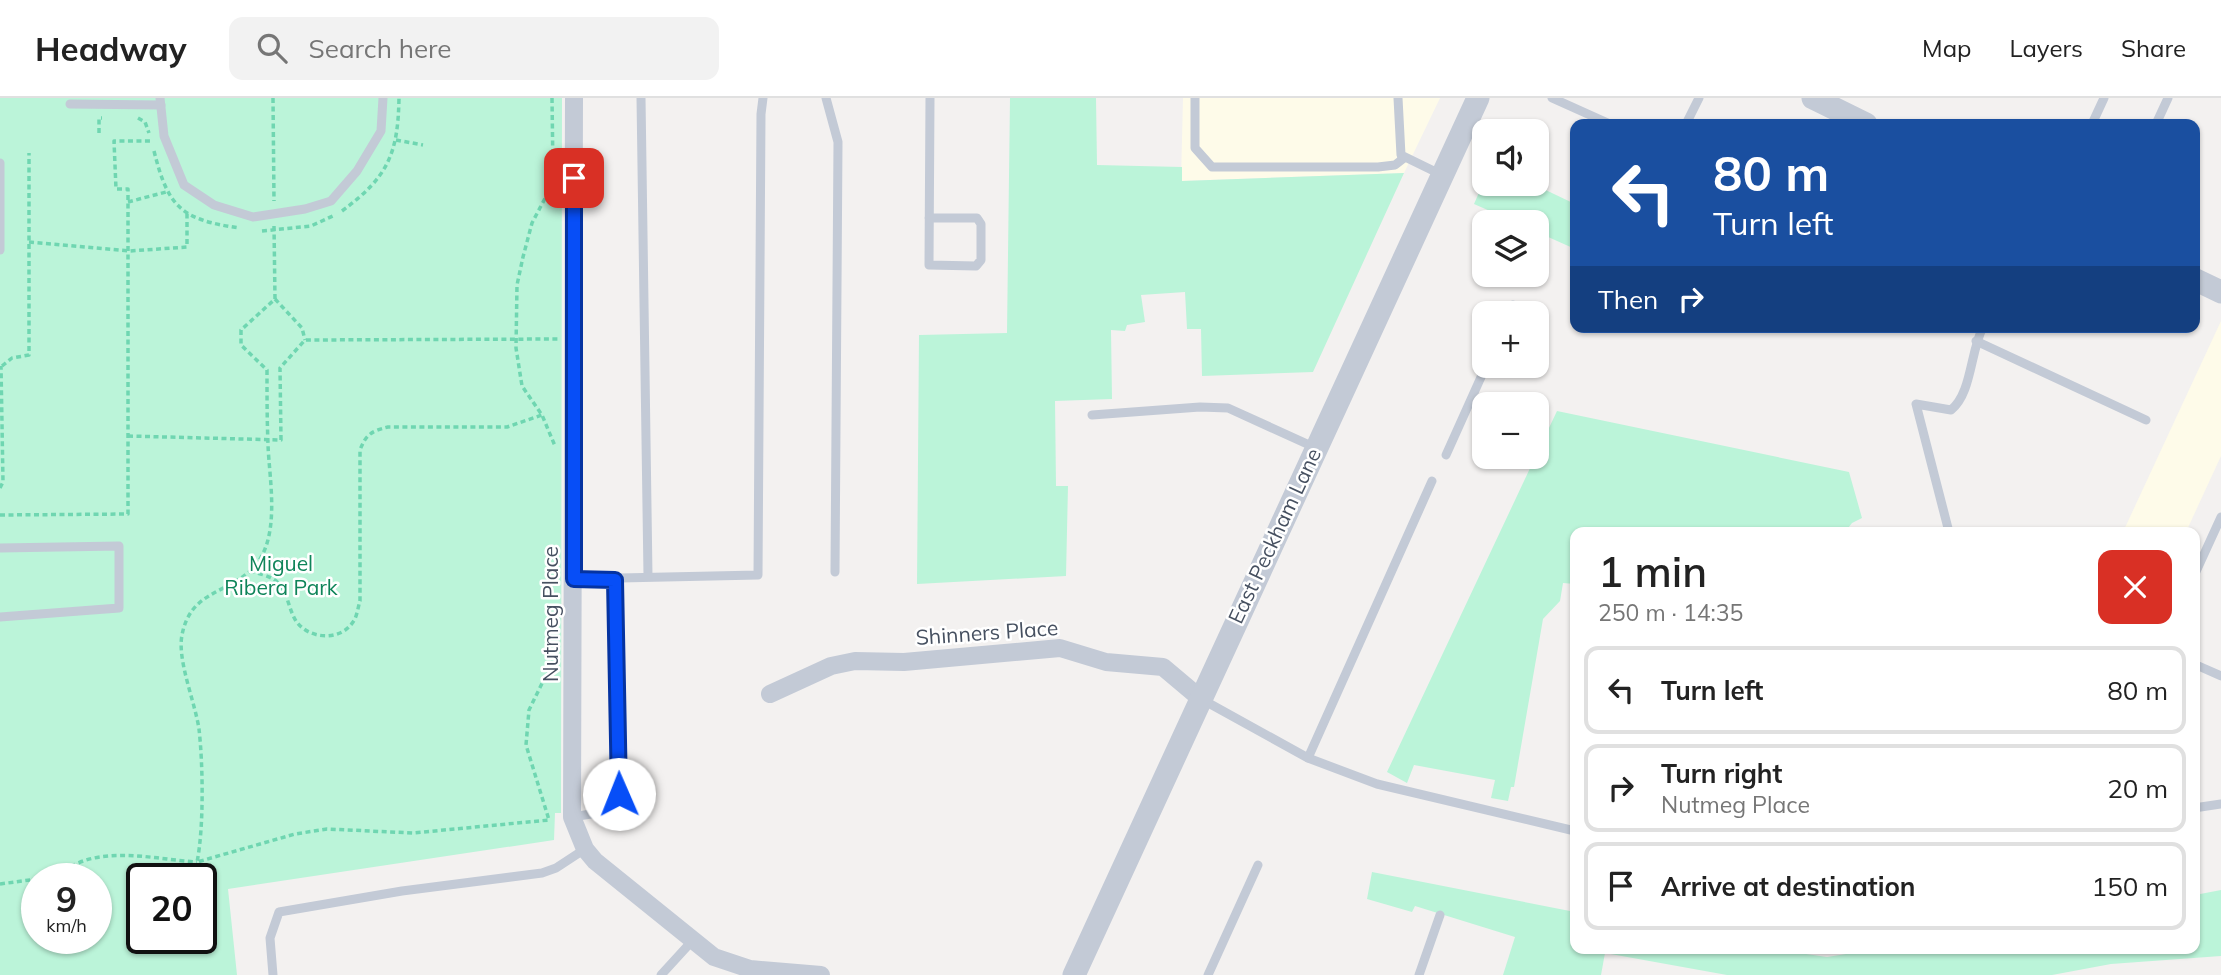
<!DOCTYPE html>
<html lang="en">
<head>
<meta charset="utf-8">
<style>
  :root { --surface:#fff; --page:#f2f2f2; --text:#222; --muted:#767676; --line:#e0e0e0 }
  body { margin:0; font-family:Mulish,sans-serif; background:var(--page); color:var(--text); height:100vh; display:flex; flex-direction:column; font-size:26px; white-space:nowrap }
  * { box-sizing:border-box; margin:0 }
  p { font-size:23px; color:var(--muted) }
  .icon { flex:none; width:38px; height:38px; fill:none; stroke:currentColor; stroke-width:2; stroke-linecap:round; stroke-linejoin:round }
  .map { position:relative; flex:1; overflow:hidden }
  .panel { position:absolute; left:1570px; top:429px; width:630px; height:427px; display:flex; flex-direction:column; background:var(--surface); border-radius:14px; box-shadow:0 2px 5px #0004 }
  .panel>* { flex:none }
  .guide { position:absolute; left:1570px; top:21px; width:630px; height:214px; border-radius:14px; box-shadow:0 2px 5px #0004; background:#1a4fa0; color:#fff; overflow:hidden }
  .tools { position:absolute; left:1472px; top:21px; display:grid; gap:14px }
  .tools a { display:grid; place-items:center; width:77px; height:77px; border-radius:14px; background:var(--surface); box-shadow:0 2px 5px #0004; font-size:35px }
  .speed { position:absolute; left:21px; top:765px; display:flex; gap:14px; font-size:35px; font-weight:700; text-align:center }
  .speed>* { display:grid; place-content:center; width:91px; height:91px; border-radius:50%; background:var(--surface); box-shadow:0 2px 5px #0004; line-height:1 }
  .speed small { font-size:18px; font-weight:400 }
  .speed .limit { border:4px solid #111; border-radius:10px; background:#fff; color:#111 }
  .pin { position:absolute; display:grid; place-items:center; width:60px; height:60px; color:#fff; margin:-30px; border-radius:14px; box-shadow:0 4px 10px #0006 }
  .me { position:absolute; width:77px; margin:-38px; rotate:359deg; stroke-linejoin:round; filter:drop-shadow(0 0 5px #0008) }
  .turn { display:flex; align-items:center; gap:24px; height:147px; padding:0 28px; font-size:32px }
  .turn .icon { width:91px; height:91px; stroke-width:2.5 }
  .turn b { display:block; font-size:49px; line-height:60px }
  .then { display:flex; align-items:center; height:66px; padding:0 28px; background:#0003; gap:14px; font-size:26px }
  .round { display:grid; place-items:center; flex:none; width:74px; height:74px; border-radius:14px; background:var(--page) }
  .head { display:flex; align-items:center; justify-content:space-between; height:119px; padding:0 28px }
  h1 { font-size:42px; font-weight:600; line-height:52px }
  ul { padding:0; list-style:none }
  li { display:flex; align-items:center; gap:21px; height:88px; margin:0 14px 10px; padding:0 14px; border:4px solid var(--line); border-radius:14px }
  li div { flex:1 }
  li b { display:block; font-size:26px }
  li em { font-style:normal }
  header { display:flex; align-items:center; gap:42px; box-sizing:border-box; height:98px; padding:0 35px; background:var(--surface); border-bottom:2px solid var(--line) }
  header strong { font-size:33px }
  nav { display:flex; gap:38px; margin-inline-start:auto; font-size:24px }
  .search { width:490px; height:63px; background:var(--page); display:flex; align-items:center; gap:18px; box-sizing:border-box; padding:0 24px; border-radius:14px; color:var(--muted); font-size:26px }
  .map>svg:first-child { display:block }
</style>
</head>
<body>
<header>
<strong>Headway</strong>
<div class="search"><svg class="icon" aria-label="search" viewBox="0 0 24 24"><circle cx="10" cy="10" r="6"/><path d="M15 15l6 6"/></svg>Search here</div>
<nav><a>Map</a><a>Layers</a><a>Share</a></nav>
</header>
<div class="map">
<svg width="2221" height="877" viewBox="0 0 2221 877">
  <rect width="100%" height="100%" fill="#f3f1f0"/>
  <g fill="#fefbe9">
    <path d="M1183 0H1440L1404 75 1181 83Z"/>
    <path d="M2221 223V358L2186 434H2123Z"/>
  </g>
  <g fill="#bbf4d9" fill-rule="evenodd">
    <path d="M0 0H562L561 715H555L554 742 228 791 237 877H0ZM37 780H96V840H37ZM142 780H201V840H142Z"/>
    <path d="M1010 0H1096L1097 67 1182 69V83L1404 75 1313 274 1202 278 1201 231H1187L1185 194 1141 197 1145 224 1127 227 1125 233 1111 232 1112 301 1055 303 1056 388H1068L1066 478 917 486 919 237 1007 235Z"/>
    <path d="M1484 83V86H1533L1575 106V151L1537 134 1536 124H1515L1474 106Z"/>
    <path d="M1557 313 1849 374 1862 420 1852 425 1845 434H1779L1770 430 1755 434H1575V486L1563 485 1560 503 1543 521 1514 689H1511L1508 703 1491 700 1495 682 1414 667 1407 685 1387 674Z"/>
    <path d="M1372 774 1575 814V850H1764L1827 859 1884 850H2194L2195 797 2221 792V858L2111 866 2052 877H1727L1605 855 1601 877H1503L1515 839 1415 808 1412 814 1367 801Z"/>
  </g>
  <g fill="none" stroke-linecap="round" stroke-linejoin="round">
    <g stroke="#6fd6b1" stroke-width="3.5" stroke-dasharray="5 3.5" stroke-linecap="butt">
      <path d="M273 0 274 103"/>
      <path d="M552 0 553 73 550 91 532 125 523 159 517 187 516 250 522 288 542 317 555 348"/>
      <path d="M138 20 145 24 149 35"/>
      <path d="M99 35V20H102"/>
      <path d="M396 42 423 47"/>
      <path d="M154 53C168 109 181 122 240 130"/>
      <path d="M128 104 166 94"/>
      <path d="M342 113C388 79 398 56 399 0"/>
      <path d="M274 128 275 201 241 232V247L267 272C267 297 267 322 268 346 269 383 283 445 249 474 223 496 190 495 182 537 177 562 195 604 199 631 203 666 204 730 197 764L295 736 327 731 413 735 549 722 526 647 529 612 554 561"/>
      <path d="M262 133 311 128 335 117"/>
      <path d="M29 144 130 153 187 149V115"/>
      <path d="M275 201 302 230 305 242"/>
      <path d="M2 268 12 260 29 257V55"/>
      <path d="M128 338 281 342 280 270 305 242 558 241"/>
      <path d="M0 390 3 384 1 268"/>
      <path d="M0 417 128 416V91H116L114 43H152"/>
      <path d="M250 473C260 476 273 478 280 487 288 497 289 512 296 523 308 541 340 544 353 524 357 519 358 509 360 503V352C366 336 372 333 388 329H507L542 317"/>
      <path d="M39 780C58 778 73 764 94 760 128 753 163 762 197 764"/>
      <path d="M0 786 37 781"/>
    </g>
    <g stroke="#c3cad6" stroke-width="9">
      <path d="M160 0 164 38 184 87 214 107 253 119 305 111 331 103 357 73 381 33 383 0"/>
      <path d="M641 0 648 478"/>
      <path d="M826 0 838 44 835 474"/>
      <path d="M1195 0V50L1212 69H1378L1395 67 1404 60"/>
      <path d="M1398 0 1401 57 1442 77"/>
      <path d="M1552 0 1610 26"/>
      <path d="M70 6 161 7"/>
      <path d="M1686 26 1699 0"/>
      <path d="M2092 26 2104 0"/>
      <path d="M2156 26 2168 0"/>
      <path d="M0 65V152"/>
      <path d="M929 120H977L981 126V162L976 168 929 167 930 0"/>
      <path d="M1509 215 1513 207"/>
      <path d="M1976 243 2146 322"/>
      <path d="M1092 317 1200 309 1228 310 1316 350"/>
      <path d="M1446 357 1486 268"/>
      <path d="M1949 434 1916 306 1951 312C1972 295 1970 254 1983 229"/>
      <path d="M0 450 119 448V510L0 519"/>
      <path d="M2194 478 2221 419"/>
      <path d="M574 481 758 477 761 16 763 0"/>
      <path d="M2194 566 2221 578"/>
      <path d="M1203 602 1308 660 1377 686 1575 733"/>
      <path d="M1308 660 1432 383"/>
      <path d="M2194 710 2221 706"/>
      <path d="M572 719 616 712 619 696 615 482"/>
      <path d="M273 877 270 840 279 814 402 793 542 775 556 770 585 751"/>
      <path d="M661 877 693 842"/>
      <path d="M1208 877 1258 767"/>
      <path d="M1419 877 1440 817"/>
    </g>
    <g stroke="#c3cad6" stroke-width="18">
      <path d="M574 0 572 719 585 751 595 763 714 859 750 871 821 877"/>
      <path d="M770 596 831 568 855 563 904 564 1060 550 1106 564 1163 569 1201 601"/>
    </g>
    <g stroke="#c3cad6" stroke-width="23">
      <path d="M1813 0 1866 26"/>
      <path d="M2194 181 2221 194"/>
      <path d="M1074 877 1478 0"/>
    </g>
  </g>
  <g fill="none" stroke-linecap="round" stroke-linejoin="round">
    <defs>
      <path id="route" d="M574 80V481L615 482 619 696"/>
    </defs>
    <use href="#route" stroke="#0533a1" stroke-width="18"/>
    <use href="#route" stroke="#074ef7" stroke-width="12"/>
  </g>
  <g text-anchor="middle" stroke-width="5" stroke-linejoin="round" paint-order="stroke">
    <g font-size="21" fill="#465060" stroke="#fff">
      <text transform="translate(1275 438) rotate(-65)" y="7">East Peckham Lane</text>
      <text transform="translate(551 516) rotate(-90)" y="7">Nutmeg Place</text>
      <text transform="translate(987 535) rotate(-4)" y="7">Shinners Place</text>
    </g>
    <g font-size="21" fill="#0e8459" stroke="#fff">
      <text x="281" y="473">Miguel<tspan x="281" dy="24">Ribera Park</tspan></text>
    </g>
  </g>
</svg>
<div class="tools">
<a><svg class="icon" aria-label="sound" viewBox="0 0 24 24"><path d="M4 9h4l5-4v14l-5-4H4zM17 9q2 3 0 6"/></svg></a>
<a><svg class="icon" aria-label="layers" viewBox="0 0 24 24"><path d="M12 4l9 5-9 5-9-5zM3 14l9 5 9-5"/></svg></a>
<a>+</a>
<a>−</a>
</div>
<div class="speed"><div>9<small>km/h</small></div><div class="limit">20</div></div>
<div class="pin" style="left:574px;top:80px;background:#d93025"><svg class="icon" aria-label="arrive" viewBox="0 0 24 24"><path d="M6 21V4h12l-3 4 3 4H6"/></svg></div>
<svg class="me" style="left:619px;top:696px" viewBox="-20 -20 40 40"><circle r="19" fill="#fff"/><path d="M0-13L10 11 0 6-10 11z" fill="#074ef7"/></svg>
<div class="guide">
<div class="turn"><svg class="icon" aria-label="left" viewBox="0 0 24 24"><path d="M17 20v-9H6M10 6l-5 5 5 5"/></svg><div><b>80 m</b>Turn left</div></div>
<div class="then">Then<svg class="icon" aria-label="right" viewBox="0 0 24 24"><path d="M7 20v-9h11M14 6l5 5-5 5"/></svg></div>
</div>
<section class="panel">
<div class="head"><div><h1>1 min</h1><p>250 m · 14:35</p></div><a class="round" style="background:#d93025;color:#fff"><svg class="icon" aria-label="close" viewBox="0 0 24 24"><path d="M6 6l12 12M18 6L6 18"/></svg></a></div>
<ul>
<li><svg class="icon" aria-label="left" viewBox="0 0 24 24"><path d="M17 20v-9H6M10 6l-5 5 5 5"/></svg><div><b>Turn left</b></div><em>80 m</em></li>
<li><svg class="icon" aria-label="right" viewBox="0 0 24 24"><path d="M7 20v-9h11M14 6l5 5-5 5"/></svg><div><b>Turn right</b><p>Nutmeg Place</p></div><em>20 m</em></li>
<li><svg class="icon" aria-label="arrive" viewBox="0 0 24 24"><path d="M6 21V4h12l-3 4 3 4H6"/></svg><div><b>Arrive at destination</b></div><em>150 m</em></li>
</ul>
</section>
</div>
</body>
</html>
